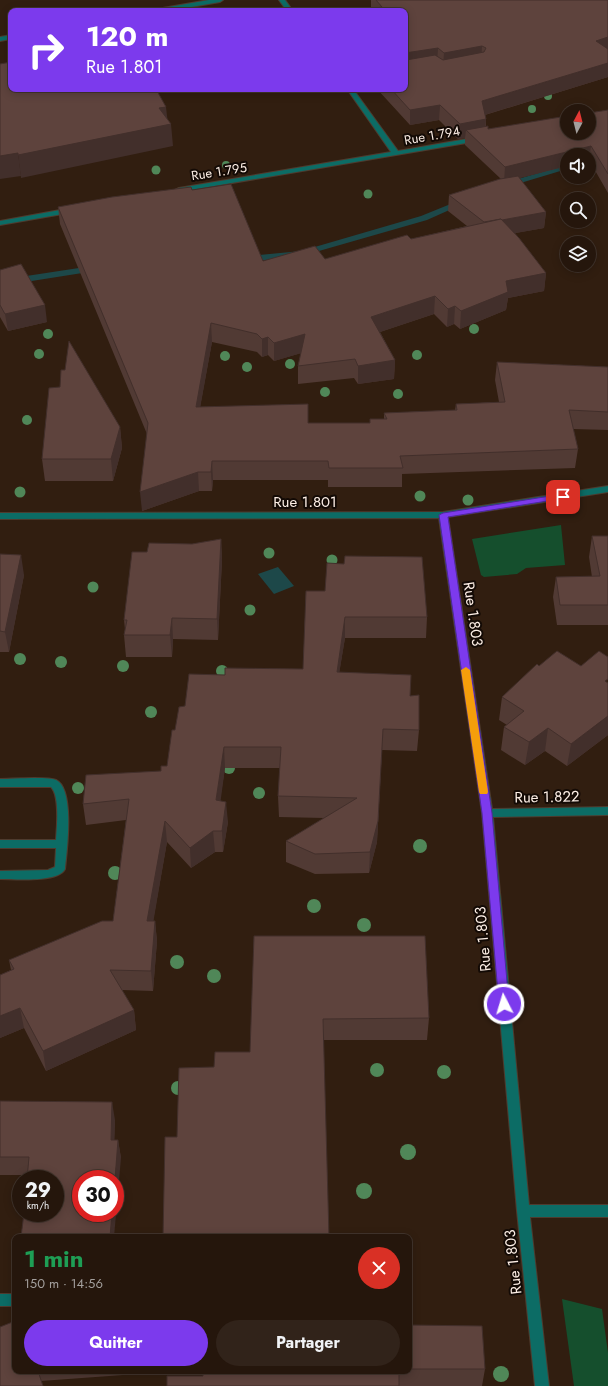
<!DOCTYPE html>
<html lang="fr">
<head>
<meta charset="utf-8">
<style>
  :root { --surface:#25160c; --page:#31231a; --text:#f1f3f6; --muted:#a39f9d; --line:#42352d; --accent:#7c3aed }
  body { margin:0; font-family:Jost,sans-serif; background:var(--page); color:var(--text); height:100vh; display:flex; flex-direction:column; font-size:15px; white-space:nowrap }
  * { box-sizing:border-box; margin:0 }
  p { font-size:13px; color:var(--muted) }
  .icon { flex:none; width:22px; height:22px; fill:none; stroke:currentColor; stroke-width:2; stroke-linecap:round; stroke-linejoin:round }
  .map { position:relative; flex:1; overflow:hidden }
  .sheet { position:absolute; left:12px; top:1234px; width:400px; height:140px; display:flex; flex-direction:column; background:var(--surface); border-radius:8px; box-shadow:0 2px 10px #0003,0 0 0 1px var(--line) }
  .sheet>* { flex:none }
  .top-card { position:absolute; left:8px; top:8px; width:400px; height:84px; border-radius:8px; box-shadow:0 2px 10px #0003,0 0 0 1px var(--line); background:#7c3aed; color:#fff; overflow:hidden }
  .needle { width:26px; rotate:7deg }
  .buttons { position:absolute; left:560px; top:104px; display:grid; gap:8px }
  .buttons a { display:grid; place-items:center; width:36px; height:36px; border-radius:50%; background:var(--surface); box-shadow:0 2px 10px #0003,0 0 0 1px var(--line); font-size:20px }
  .speed { position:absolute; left:12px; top:1170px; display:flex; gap:8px; font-size:20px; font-weight:700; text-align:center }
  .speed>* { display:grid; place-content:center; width:52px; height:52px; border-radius:50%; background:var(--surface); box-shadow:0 2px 10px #0003,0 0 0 1px var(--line); line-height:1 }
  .speed small { font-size:10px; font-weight:400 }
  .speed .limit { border:6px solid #d22; background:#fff; color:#111 }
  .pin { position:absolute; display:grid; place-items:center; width:34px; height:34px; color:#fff; margin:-17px; border-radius:8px; box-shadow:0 2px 6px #0006 }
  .me { position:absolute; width:44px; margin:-22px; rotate:355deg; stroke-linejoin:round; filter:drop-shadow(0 0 3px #0008) }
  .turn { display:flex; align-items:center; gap:14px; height:84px; padding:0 12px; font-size:18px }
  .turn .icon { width:52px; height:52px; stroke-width:2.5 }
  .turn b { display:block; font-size:28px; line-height:34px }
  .round { display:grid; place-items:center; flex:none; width:42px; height:42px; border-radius:21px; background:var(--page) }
  .head { display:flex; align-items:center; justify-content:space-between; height:68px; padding:0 12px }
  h1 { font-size:24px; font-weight:700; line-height:30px; color:#1e9e55 }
  .action { display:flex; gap:8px; margin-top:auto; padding:8px 12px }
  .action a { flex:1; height:46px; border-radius:24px; background:var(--accent); color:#fff; font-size:16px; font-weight:700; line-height:46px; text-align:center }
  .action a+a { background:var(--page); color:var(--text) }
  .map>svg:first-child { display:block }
</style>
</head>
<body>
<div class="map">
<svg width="608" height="1386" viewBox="0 0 608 1386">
  <rect width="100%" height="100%" fill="#311e10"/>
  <g fill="#154f2d">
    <path d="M561 525 565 565 526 568 517 574 484 577 481 575 472 539Z"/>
    <path d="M562 1299 602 1309 608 1353V1386H574Z"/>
  </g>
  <path fill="#1d4849" d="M278 567 294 586 274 594 258 574Z"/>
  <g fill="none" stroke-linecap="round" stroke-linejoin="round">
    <g fill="#1d4849" fill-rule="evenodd">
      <path d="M567 165V169L507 187 503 185 504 183Z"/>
      <path d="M458 201H464L465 203 427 220 305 255 249 262 245 259 249 256 301 251 421 216Z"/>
      <path d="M92 266 95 267 96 269 95 271 0 286V280Z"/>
    </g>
    <defs>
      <path id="lane" d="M0 779C11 779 48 776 56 780 75 789 67 851 65 869 58 883 14 879 0 879V871L48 870 55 867 56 848H0V840H56C57 827 60 796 51 787H0Z"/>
      <g id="street">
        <path d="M209 0H223L220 2 168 11H154L157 9Z"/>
        <path d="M279 0H285L293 11H287Z"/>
        <path d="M11 35V39L0 41V37Z"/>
        <path d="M347 89H353L398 151 478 137 481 139 478 141 179 192 175 190 179 188 391 152Z"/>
        <path d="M71 208 75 210 74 212 0 225V221Z"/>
        <path d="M608 486V492L448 517 492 809 608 807V815L493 817 529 1205H608V1217H530L549 1386H535L517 1211 482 813 439 518 0 519V513L443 512Z"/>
        <rect x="0" y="1294" width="15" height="12"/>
      </g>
    </defs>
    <use href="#lane" stroke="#4e3b2e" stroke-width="2"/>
    <use href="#street" stroke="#4e3b2e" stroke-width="2"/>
    <use href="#lane" fill="#0c6c65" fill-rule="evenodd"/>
    <use href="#street" fill="#0c6c65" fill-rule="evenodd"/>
  </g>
  <g fill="#508758">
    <circle cx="548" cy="96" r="4"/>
    <circle cx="532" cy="109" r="4"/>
    <circle cx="226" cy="165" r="4"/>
    <circle cx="156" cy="170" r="4.5"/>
    <circle cx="368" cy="194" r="4.5"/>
    <circle cx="474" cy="329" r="5"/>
    <circle cx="48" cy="334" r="5"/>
    <circle cx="39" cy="354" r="5"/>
    <circle cx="417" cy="355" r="5"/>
    <circle cx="225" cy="356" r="5"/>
    <circle cx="290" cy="364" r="5"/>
    <circle cx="247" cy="367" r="5"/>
    <circle cx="325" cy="392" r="5"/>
    <circle cx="398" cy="394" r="5"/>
    <circle cx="27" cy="420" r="5"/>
    <circle cx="20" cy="492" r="5.5"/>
    <circle cx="420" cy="496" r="5.5"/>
    <circle cx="468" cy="500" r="5.5"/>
    <circle cx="269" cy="553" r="5.5"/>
    <circle cx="332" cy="560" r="5.5"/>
    <circle cx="93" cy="587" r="5.5"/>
    <circle cx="250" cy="610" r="5.5"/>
    <circle cx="20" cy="659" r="6"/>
    <circle cx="61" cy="662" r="6"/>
    <circle cx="123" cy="666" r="6"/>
    <circle cx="222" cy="671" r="6"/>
    <circle cx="151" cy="712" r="6"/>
    <circle cx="229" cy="768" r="6"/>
    <circle cx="78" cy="788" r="6"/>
    <circle cx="259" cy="793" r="6"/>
    <circle cx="420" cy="846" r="7"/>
    <circle cx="115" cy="873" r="7"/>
    <circle cx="314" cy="906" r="7"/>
    <circle cx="364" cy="925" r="7"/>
    <circle cx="177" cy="962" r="7"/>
    <circle cx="214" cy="976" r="7"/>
    <circle cx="377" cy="1070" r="7"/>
    <circle cx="444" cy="1072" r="7"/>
    <circle cx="178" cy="1088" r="7"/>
    <circle cx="408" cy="1152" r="8"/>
    <circle cx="364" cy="1191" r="8"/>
    <circle cx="501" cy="1374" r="8"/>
  </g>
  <g fill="#513a34">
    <path d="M371 0H608V77L485 115 486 119V126L488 129 608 110V193L589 160V155H567V166L519 178 546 212 544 228 515 233 546 273 544 291 508 298 506 310 460 329 454 324 447 327 434 314 380 332 395 360 394 379 358 384 354 378 298 384V366L301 353 274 361 268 355 262 357 257 352 212 342 200 407 308 423H370V419H384V413L455 410 456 404 499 402 495 380 497 362 608 367V430L573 429 578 449 575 468 402 474V487H328V480H213L212 491H199L142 511 147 434 60 224 58 207 192 190 263 261 325 259 411 239 467 226 448 211 449 195 501 179 465 145V138L458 139 439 120 410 125 377 89H405L371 9Z"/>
    <path d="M0 270 47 322 8 331 0 317Z"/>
    <path d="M120 427 122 448 113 481H45L42 459Z"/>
    <path d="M592 536H608V625H557L553 597 556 577H592L589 557Z"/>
    <path d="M221 539 222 560 218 640 173 639 172 657H126L124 635 125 630 124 620 147 552Z"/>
    <path d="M0 554 24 575 9 652H0Z"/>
    <path d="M306 591 427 617 426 638H345L339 673 410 696 419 730 417 751 382 750 377 842 369 873 315 874 286 862V841L324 818 279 817 278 796 280 768H225L220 800 228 822 223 852H215L191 868 167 842 153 921H155L157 941 153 991 122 990 134 1010 136 1030 46 1071 24 1028 0 1038V975L11 970 9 960 113 921 126 820 86 825 83 804 161 771 167 766 175 730 185 706 225 675 303 669Z"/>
    <path d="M502 697 608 735 567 766 545 751 525 765 501 750 504 727 507 725 499 720Z"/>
    <path d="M254 936 429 1018 427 1040H323L328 1220 177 1137 214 1067 250 1052Z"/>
    <path d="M0 1101 115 1120 114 1140H118L121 1158 27 1175H0Z"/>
    <path d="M409 1325 485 1369 482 1386H167L203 1376V1371H409Z"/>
    <path d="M15 1371H123V1375L41 1381Z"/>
  </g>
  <g fill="#422f2b">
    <path d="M608 37V51L596 41Z"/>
    <path d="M482 46 481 61 443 67 444 53Z"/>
    <path d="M438 48 437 63 405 67V53Z"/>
    <path d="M608 63V77L481 116 482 101Z"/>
    <path d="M440 105 439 120 410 125V110Z"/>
    <path d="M166 107 168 124H171L173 146 21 178 18 155 159 108Z"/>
    <path d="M486 119 485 134 466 130 465 138 458 139 460 124Z"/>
    <path d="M591 146 589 160V155H567V166L504 182 505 167Z"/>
    <path d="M18 153 21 176 0 179V156Z"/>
    <path d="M546 212 544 228 484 239 485 223Z"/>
    <path d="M546 273 544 291 508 298 506 310 460 329 461 311 506 281Z"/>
    <path d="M435 296 434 314 371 335V317Z"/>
    <path d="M45 305 47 322 8 331 5 314Z"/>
    <path d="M455 306 454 324 447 327 448 309Z"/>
    <path d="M211 323 212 342 197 425 196 407Z"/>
    <path d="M305 334V352L274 361V343Z"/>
    <path d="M268 337V355L262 357V339Z"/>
    <path d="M395 360 394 379 358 384V366Z"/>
    <path d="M120 427 122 448 113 481 111 459Z"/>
    <path d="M212 461 213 480 212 491 211 472Z"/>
    <path d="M198 472 199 491 142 511 140 492Z"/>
    <path d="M221 539 222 560 218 640 217 619Z"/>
    <path d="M21 555 24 575 9 652 5 632Z"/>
    <path d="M345 617V638L336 693 337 672Z"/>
    <path d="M172 618 173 639 172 657 170 635Z"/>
    <path d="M608 716V735L567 766 571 744Z"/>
    <path d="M548 728 545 751 525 765 529 742Z"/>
    <path d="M224 747 225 768 218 820 216 800Z"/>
    <path d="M382 750 377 842 369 873 370 852Z"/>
    <path d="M226 802 228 822 223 852 222 831Z"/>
    <path d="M165 821 167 842 150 941 147 921Z"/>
    <path d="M213 831 215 852 191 868 190 848Z"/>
    <path d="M155 921 157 941 153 991 151 971Z"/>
    <path d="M20 1008 24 1028 0 1038V1016Z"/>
    <path d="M134 1010 136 1030 46 1071 43 1051Z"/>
    <path d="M112 1102 115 1120 114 1158 111 1140Z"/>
    <path d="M118 1140 121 1158 114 1237H110L112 1213H115V1179Z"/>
  </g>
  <g fill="#5e433d" stroke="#422f2b">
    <path d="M376 0H608V37L596 41 608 49V63L482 101 486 119 460 124 440 105 410 110 391 89H405V59L406 60 435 55 443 60 484 52 486 48 482 46 444 53 438 48 405 53V54V11H356L382 7Z"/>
    <path d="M11 62V89H156L166 107 159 108 171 124 18 155V153L0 156V64Z"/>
    <path d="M608 110V174L591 146 505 167 466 130 488 126V129L567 116V133H589V113Z"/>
    <path d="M518 176 546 212 502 220 501 219 484 222 449 195 500 179Z"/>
    <path d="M231 184 263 261 315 246 325 259 407 235 411 239 501 219 519 238 546 273 506 281 508 292 461 311 455 306 448 309 435 296 371 317 395 360 358 366 355 359 298 366 305 334 274 343 268 337 262 339 257 334 211 323 196 407 308 404V423H370V419H387L384 413 457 410 456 404 505 402 497 362 608 367V412L569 410 578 449 400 456 403 468H329L328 461H212L211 472H198L140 492 148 423 58 207 112 197 191 187 192 190Z"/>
    <path d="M21 264 45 305 5 314 0 305V270Z"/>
    <path d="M69 341 120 427 111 459H42L49 388 60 387 61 370H65Z"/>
    <path d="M592 536H608V605H560L556 577 600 576Z"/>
    <path d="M221 539 217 619 172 618 170 635H124L127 620H124L132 552H147L149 543 192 544Z"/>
    <path d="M0 554 21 555 5 632 0 631Z"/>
    <path d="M345 556 422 557 427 617H345L337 672 411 675 410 696 419 695V730L383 729 378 821 370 852 315 854 286 841 357 798 278 796 281 747H224L216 800 226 802 222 831H213L190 848 165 821 147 921H155L151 971 110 970 134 1010 43 1051 20 1008 0 1016V975L14 969 9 960 102 921H113L129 799 83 804 86 775 161 771V766H167L172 730H175L179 707 185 706 189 674 225 675V668L303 669 306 591H325L327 563 344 564Z"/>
    <path d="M557 651 581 666 599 651 608 657V679L605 681 608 683V716L571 744 548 728 529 742 504 727 524 711 502 697 537 664 539 666Z"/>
    <path d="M254 936H425L429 1018 323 1019 329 1237H163L165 1137H177L179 1068 214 1067 215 1052H250Z"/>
    <path d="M0 1101 112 1102 111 1140H118L115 1179H81V1213H112L110 1237H21L24 1213H55V1179H27L29 1157H0Z"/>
    <path d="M15 1321V1371H38L43 1386H0V1327Z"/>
    <path d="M409 1325 482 1326 485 1369H409Z"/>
    <path d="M203 1371H399V1386H167V1376H203Z"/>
  </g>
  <path fill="#7c3aed" stroke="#51269a" d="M563 494 567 497 566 498 448 517 492 813 509 1004 508 1007 504 1009 500 1007 499 1004 482 813 439 515 443 513Z"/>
  <path fill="#f59e0b" d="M466 667 470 670 488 792 487 794H480L479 792 461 670Z"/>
  <g text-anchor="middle" stroke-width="4" stroke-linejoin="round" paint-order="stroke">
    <g font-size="13" fill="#fdefe6" stroke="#130a05">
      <text transform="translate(432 135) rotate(-10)" y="5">Rue 1.794</text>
      <text transform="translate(219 171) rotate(-9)" y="5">Rue 1.795</text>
    </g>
    <g font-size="15" fill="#fdefe6" stroke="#130a05">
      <text x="305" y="507">Rue 1.801</text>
      <text transform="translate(473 614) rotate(82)" y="5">Rue 1.803</text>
      <text transform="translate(547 797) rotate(-1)" y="5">Rue 1.822</text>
      <text transform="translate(483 939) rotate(-95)" y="5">Rue 1.803</text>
      <text transform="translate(513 1262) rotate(-96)" y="5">Rue 1.803</text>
    </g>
  </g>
</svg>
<div class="buttons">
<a><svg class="needle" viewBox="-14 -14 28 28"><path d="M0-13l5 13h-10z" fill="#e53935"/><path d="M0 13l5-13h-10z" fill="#a39f9d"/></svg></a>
<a><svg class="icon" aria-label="sound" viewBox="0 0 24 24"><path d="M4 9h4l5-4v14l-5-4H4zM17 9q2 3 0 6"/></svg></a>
<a><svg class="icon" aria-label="search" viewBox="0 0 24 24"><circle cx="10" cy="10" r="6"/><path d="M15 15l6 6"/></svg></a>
<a><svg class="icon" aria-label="layers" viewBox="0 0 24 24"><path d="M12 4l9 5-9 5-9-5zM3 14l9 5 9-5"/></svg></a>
</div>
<div class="speed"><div>29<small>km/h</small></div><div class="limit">30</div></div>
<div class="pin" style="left:563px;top:497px;background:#d93025"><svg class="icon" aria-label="arrive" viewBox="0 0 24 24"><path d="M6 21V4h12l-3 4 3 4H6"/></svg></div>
<svg class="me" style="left:504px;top:1004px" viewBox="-20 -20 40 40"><circle r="17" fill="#7c3aed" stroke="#fff" stroke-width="3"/><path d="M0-11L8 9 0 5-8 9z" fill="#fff"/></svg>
<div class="top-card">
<div class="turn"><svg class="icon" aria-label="right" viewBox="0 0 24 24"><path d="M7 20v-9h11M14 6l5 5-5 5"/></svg><div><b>120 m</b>Rue 1.801</div></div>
</div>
<section class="sheet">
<div class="head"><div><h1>1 min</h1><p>150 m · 14:56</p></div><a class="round" style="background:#d93025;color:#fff"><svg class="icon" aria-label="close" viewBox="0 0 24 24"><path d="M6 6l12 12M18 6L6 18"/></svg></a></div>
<div class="action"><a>Quitter</a><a>Partager</a></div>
</section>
</div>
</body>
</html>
